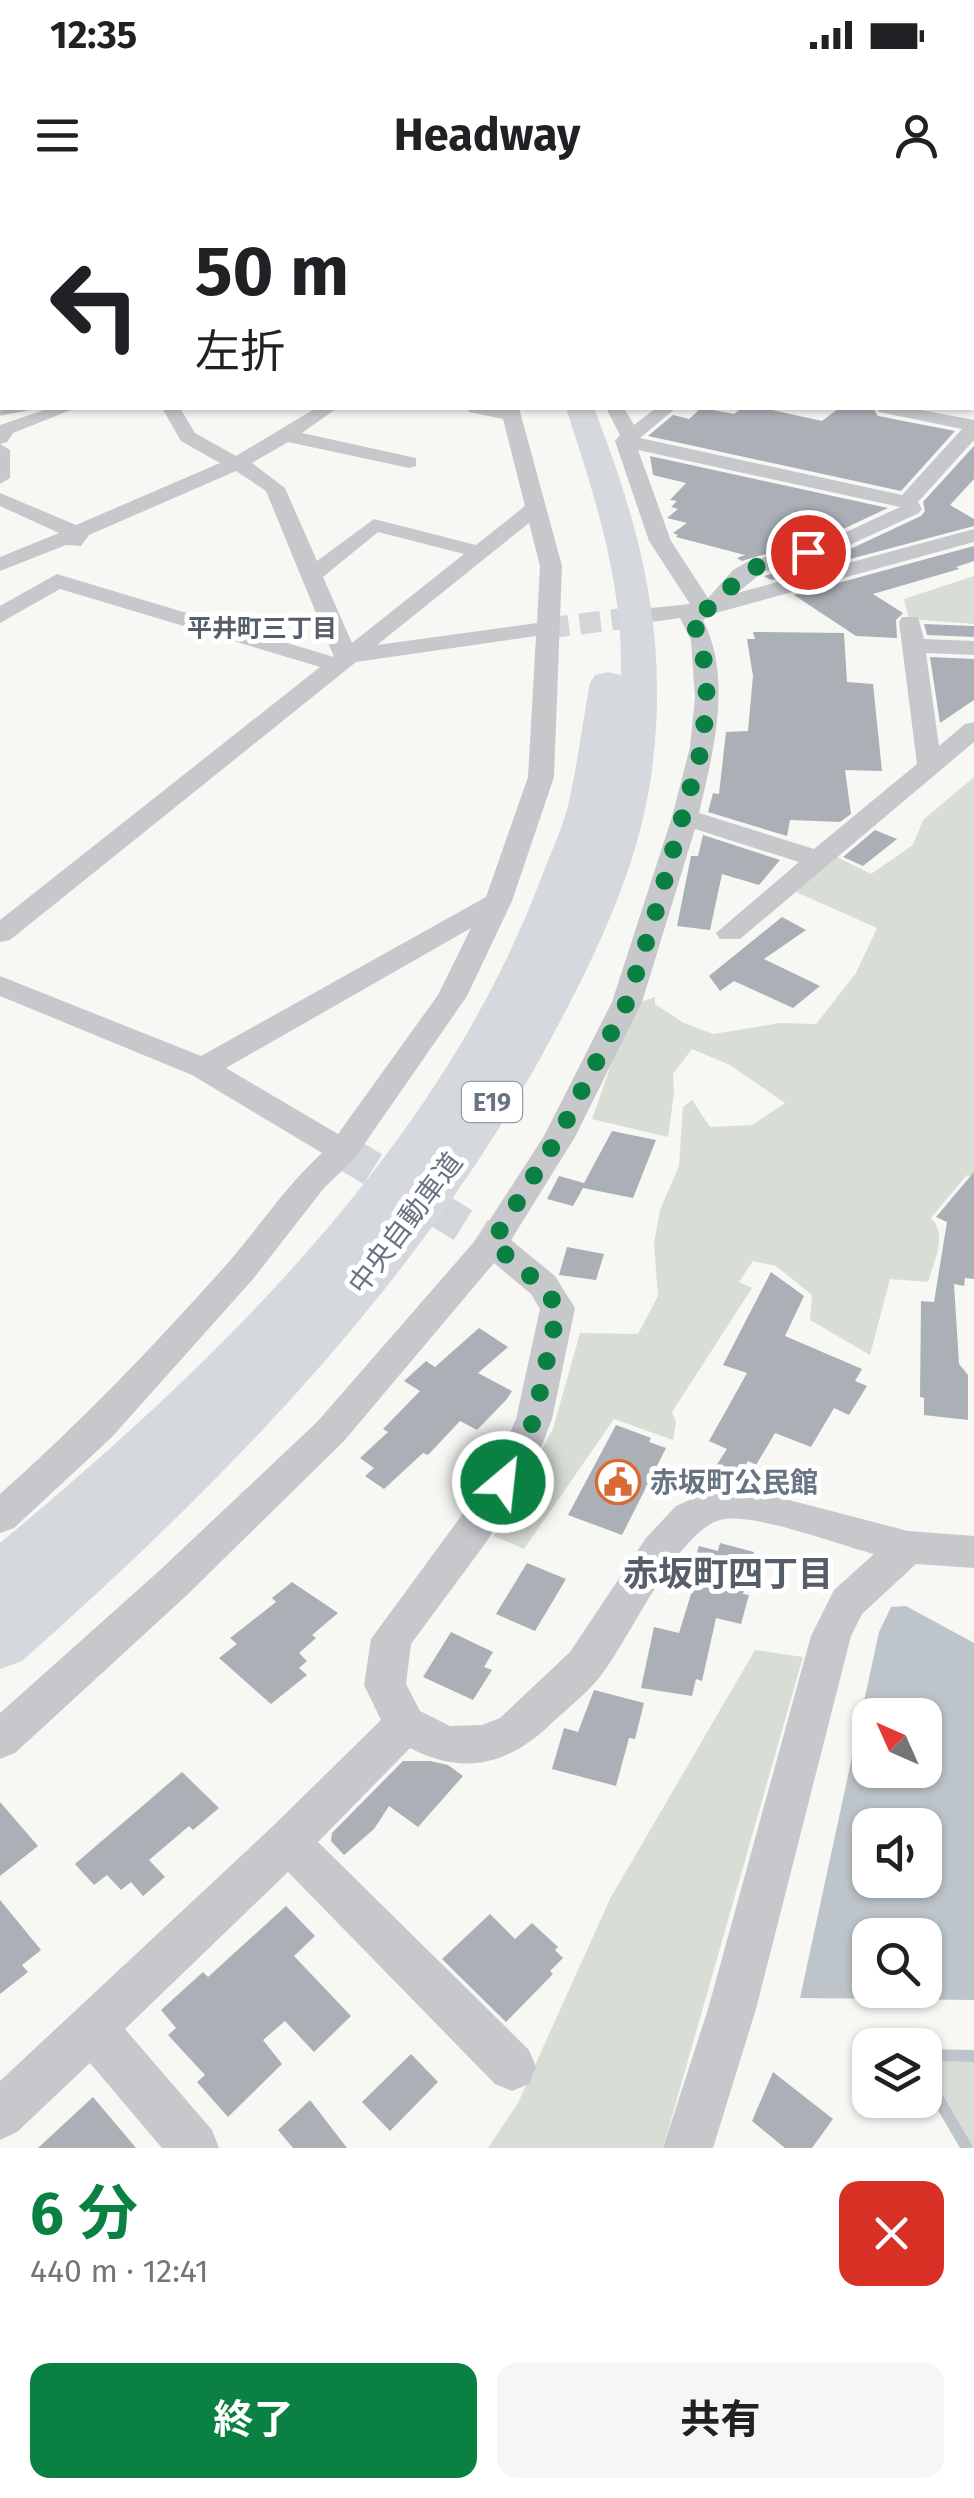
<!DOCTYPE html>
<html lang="ja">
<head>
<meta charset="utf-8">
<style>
  :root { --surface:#fff; --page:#f6f6f6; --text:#202124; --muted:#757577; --accent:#0b8043 }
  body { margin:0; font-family:"Fira Sans","Noto Sans JP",sans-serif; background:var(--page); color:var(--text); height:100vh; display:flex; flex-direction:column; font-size:38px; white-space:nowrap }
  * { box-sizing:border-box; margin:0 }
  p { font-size:32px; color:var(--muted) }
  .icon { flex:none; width:55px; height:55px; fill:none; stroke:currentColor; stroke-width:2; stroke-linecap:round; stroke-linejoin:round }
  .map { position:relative; height:1948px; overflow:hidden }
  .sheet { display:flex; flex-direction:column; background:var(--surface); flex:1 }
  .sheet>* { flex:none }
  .guide { position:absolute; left:0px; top:0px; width:975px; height:210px; box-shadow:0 2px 8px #0004; background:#fff; color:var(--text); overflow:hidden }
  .needle { width:65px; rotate:315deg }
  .buttons { position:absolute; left:852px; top:1498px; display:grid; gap:20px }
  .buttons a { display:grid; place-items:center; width:90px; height:90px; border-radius:20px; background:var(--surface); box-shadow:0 2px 8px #0004; font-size:50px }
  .pin { position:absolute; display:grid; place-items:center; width:85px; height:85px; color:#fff; margin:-42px; border:5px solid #fff; border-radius:50%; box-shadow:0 2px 10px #0007 }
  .me { position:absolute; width:110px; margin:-55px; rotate:28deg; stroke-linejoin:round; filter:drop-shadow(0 0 8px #0008) }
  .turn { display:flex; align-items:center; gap:35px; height:210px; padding:0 30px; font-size:45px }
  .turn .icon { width:130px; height:130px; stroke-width:2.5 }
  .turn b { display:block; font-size:70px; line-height:85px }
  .round { display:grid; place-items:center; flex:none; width:105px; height:105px; border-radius:20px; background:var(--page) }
  .headline { display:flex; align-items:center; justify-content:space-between; height:170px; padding:0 30px }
  h1 { font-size:60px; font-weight:700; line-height:75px; color:var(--accent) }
  .button { display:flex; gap:20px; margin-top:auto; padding:20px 30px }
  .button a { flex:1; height:115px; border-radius:20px; background:var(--accent); color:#fff; font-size:40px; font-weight:700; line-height:115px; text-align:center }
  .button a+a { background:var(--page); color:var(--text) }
  .status { display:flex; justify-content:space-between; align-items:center; height:70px; padding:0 50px; background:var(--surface); direction:ltr }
  .status svg { height:28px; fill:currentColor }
  header { display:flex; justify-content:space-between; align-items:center; height:130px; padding:0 30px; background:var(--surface); font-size:45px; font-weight:700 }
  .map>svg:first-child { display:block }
</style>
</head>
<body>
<div class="status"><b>12:35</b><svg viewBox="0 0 49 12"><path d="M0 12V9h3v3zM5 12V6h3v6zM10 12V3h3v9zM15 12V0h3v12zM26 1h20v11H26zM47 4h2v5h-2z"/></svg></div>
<header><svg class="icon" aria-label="menu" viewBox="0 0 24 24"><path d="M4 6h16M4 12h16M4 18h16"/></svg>Headway<svg class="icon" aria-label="person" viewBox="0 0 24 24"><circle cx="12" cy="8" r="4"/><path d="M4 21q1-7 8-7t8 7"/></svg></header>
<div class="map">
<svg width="974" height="1948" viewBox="0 0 974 1948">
  <rect width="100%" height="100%" fill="#f7f7f4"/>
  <g fill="#d8ded5">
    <path d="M974 376V424L909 419 904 399Z"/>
    <path d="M974 577V978L967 975 931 1018C948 1035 934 1061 928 1082L890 1079 870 1155 810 1120 812 1095 776 1066 753 1061 739 1082 752 1088 672 1212 676 1222 673 1240 614 1219 524 1349 494 1336 553 1229 580 1133 638 1134 658 1096 654 1044 660 1010 679 966 683 907 692 900 710 927 752 925 785 903 730 865 692 849 673 874 674 893 668 937 592 919 632 805 655 797V804L684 823 713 834 780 823 816 824 856 773 877 728 796 692 835 656 871 674 913 645 923 620Z"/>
    <path d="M755 1450 803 1457 663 1948H488L518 1903 610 1699Z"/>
    <path d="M925 1861 974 1862V1948L925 1864Z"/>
  </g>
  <path fill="#bdc5ca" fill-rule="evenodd" d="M906 1406 974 1443V1800L800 1798 879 1432 891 1407ZM870 1515H925V1570H870ZM870 1625H925V1680H870ZM870 1735H925V1790H870Z"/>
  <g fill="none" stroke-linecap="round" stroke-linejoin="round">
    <path stroke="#bdc5ca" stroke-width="5" d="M0 213 27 208"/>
    <g stroke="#bdc5ca" stroke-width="12">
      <path d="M925 1855 974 1856"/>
      <path d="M925 1876 967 1948"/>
    </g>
  </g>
  <g fill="#aab0b6">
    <path d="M701 208 734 214 742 208H763L822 221 839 208H873L878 216 955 231 901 291 648 236 673 215 689 219Z"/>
    <path d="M974 246V279L950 305 974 319V326L771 380 764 376 844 352 921 316 925 311 923 302Z"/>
    <path d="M650 256 888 308 828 336 742 361 737 358 745 355 676 337 678 335 673 333 687 323 667 318 678 309 671 307 677 301 670 300 686 283 653 275Z"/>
    <path d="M974 346V361L956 367 959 369 873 394 903 413 896 420 897 438 856 436 794 395Z"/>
    <path d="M924 424 974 426V437L927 435Z"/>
    <path d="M753 432 844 433 847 482 873 484 882 571 845 570 851 614 840 622 790 620 787 636 708 612 713 593 719 594 726 532 748 531 753 476 747 439H755Z"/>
    <path d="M930 457 974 459V500L940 523Z"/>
    <path d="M875 630 897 639 863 666 843 657Z"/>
    <path d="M703 635 780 660 759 685 722 674 710 730 677 726 691 656H698Z"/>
    <path d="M782 717 806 730 764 759 820 786 793 808 734 781 720 791 709 776Z"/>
    <path d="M612 931 656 940 633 998 583 988 573 1006 547 999 559 976 584 983Z"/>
    <path d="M974 972V1079L965 1078 964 1086 954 1084 959 1164 968 1175V1220L924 1215V1198L920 1197 921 1101 934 1102 947 1022 936 1017Z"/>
    <path d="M567 1047 604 1054 596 1080 559 1075Z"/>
    <path d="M771 1072 804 1096 785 1136 862 1169 855 1181 867 1186 849 1215 834 1208 811 1247 775 1233 756 1265 748 1261 737 1279 714 1269 727 1249 709 1241 747 1173 723 1165Z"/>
    <path d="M479 1128 508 1147 478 1173 512 1191 506 1200 477 1230 460 1221 428 1255 423 1253 384 1289 365 1276 374 1268 360 1258 388 1232 383 1229 420 1191 404 1181 426 1161 435 1167Z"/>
    <path d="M616 1225 651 1238 649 1242 666 1248 622 1335 568 1315Z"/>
    <path d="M720 1343 754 1352 743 1394 749 1395 741 1424 716 1418 702 1481 696 1479 692 1496 641 1488 654 1427 679 1433 696 1378 690 1376 699 1346 718 1351Z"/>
    <path d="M527 1363 566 1379 535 1431 496 1414Z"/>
    <path d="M292 1382 338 1413 312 1435 316 1438 299 1453 307 1461 299 1468 307 1475 271 1504 219 1458 237 1444 230 1438 276 1402 272 1398Z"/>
    <path d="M451 1432 493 1452 484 1467 492 1470 473 1500 423 1477Z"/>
    <path d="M594 1490 644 1503 635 1539 629 1538 616 1586 552 1569 564 1528 578 1532Z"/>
    <path d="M403 1561H430L448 1565 463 1576 418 1627 389 1606 374 1629 344 1655 331 1641 332 1633Z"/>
    <path d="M182 1572 219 1608 193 1630 189 1626 149 1660 165 1677 143 1696 131 1682 121 1690 107 1675 94 1685 75 1664Z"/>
    <path d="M0 1602 38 1646 0 1676Z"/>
    <path d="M0 1700 41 1750 22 1765 28 1772 0 1794Z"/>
    <path d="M286 1706 315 1736 294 1756 351 1816 314 1852 285 1821 263 1840 282 1864 228 1917 197 1882 205 1875 168 1835 176 1828 161 1810 203 1772 208 1777Z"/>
    <path d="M490 1714 515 1739 532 1723 558 1747 555 1750 563 1758 550 1771 553 1774 506 1822 442 1759Z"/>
    <path d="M411 1854 438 1882 390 1931 362 1902Z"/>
    <path d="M773 1872 833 1919 812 1948H785L752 1921Z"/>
    <path d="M93 1897 136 1948H38Z"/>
    <path d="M310 1900 347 1948H293L278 1930Z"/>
  </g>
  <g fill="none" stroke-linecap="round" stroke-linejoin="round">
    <path stroke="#d3d6d8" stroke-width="21" stroke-dasharray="21 11" stroke-linecap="butt" d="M548 428 651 415"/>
    <path stroke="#d3d6d8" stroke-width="35" stroke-dasharray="35 18" stroke-linecap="butt" d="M343 951 492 1043"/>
    <g fill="#c6c8cc" fill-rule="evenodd">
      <path d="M2 32V42L0 43V33Z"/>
      <rect x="972" y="37" width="2" height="10"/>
      <path d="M0 80 2 81V91L0 90Z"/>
      <path d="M972 134H974L972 145Z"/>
      <rect x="972" y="177" width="2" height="11"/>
      <path d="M50 208H76L13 233 7 242 0 244V225Z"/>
      <path d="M162 208H180L195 233 236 256 316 208H337L302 233 416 258V266L409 268 288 242 252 263 285 288 317 361 374 319 476 345 525 306 503 219 469 212 467 208H519L562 366 554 577 512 701 467 796 354 959 324 988 253 1079 112 1237 14 1328 0 1333V1294C81 1222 155 1145 227 1064 259 1027 286 986 322 953L192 875 0 796V776L201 856 486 697 528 577 536 436 356 462 10 740 0 742V720L320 467 60 389 0 423V406L57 374 334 457 266 291 236 271 89 335 81 346 66 345 0 371V357L59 333 0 306V293L76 325 220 263 181 241ZM529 323 540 366 537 423 377 445ZM378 332 464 354 352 443 323 377ZM471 728 438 795 338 934 226 868Z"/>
      <path d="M606 208H624L634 225 656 208H676L640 238 902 295 962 229 879 212 877 208H911L974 220V240L918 302 922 309 919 313 843 348 763 372 737 393 974 329V342L712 414 703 420C733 479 713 552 699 613L814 649 917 564 899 422 902 417H918L924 439 974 441V455L926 453 939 546 965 524 974 522V542L740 739H720L716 733 799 662 695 629 642 802 575 937 511 1040 555 1076 575 1108 552 1219 537 1258 487 1341 411 1444 406 1484 420 1511 450 1526 482 1525 500 1518 570 1452 646 1338 676 1306 717 1288 747 1289 908 1331 974 1336V1368L916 1364 862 1414 851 1436 756 1809 713 1948H663L708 1809 811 1436 834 1390 874 1354C837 1344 760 1315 725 1319 679 1324 628 1444 599 1478 586 1494 569 1507 554 1521 510 1564 466 1577 410 1548L318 1642 529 1850 536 1867 529 1884 512 1891 495 1884 288 1672 125 1829 212 1930 219 1948H162L90 1863 17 1932 0 1940V1881L272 1627 381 1520 364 1485 371 1439 459 1319 501 1253 516 1219 540 1109 531 1094 494 1063 344 1241 187 1395 15 1553 0 1559V1513L159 1371 318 1221 480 1035 544 936 612 802 672 617 690 547 695 498 691 440 680 418 651 422 640 415 651 408 690 404 649 341 615 241 620 235ZM638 250 900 307 829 340 747 362 733 370 708 398 671 341Z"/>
      <path d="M0 244 10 250V278L0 284Z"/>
    </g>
    <rect fill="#d5d8dc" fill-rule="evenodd" x="0" y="69" width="2" height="12"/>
    <path fill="#d5d8dc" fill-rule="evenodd" d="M566 208H594C640 327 668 432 653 561 643 652 605 736 563 816 432 1070 234 1273 22 1461L0 1469V1343C217 1162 438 950 540 681 549 657 560 634 567 610 577 569 582 525 590 483L595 475 608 472 621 475C623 381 595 297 566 208Z"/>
    <g stroke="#a6aab0" stroke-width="4" stroke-dasharray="8 4" stroke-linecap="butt">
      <path d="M24 0 74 2"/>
      <path d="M0 1 20 2"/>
      <path d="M399 2 432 0"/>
    </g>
  </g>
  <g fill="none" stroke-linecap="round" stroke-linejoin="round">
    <path stroke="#0b8043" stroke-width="18" stroke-dasharray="0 32.4" d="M503 1282 534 1220 558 1108 542 1086 492 1043 558 937 627 802 654 718 702 547 707 498 702 440 690 418 714 405 741 376 756 367 808 352"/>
  </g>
  <defs>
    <symbol id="civic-ring" viewBox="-11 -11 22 22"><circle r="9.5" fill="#fff" stroke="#d86b33" stroke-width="1.5"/><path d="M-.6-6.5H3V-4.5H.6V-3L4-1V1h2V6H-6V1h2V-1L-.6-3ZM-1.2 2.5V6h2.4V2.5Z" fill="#d86b33"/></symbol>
  </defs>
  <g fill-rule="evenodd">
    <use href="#civic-ring" x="593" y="1257" width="50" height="50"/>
  </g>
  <g text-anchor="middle" stroke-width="10" stroke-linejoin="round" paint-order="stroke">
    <g font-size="25" font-weight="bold" fill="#555e69" stroke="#fff">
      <text x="262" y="437">平井町三丁目</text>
    </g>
    <rect fill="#fff" stroke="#959ea8" stroke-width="2.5" x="462" y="882" width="60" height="40" rx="8"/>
    <g font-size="25" font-weight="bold" fill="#687483">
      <text x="492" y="911">E19</text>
    </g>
    <g font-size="28" fill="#687483" stroke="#fff">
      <text transform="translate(405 1023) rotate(-53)" y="10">中央自動車道</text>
    </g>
    <g font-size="28" font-weight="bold" fill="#687483" stroke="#fff" text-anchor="start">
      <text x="650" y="1292">赤坂町公民館</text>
    </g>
    <g font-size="35" font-weight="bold" fill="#555e69" stroke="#fff">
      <text x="728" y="1386">赤坂町四丁目</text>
    </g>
  </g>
</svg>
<div class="buttons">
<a><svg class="needle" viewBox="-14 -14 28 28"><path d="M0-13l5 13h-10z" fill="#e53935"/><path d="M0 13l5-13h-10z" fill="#757577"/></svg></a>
<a><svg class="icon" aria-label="sound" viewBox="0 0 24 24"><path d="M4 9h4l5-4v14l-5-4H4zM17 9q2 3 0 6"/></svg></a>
<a><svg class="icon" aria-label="search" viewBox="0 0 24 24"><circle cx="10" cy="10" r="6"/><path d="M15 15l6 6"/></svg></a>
<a><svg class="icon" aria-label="layers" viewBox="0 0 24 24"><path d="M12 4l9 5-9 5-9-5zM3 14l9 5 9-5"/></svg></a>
</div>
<div class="pin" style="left:808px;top:352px;background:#d93025"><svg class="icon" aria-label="arrive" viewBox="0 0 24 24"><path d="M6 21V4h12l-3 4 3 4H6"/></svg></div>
<svg class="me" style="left:503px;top:1282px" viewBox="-20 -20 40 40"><circle r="17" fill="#0b8043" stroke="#fff" stroke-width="3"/><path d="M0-11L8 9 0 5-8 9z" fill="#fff"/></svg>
<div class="guide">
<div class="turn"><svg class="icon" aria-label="left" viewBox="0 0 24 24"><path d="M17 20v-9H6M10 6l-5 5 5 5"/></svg><div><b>50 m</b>左折</div></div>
</div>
</div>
<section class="sheet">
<div class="headline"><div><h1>6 分</h1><p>440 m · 12:41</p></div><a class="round" style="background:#d93025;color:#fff"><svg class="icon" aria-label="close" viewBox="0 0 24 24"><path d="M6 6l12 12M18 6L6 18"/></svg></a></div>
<div class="button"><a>終了</a><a>共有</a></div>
</section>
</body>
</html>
